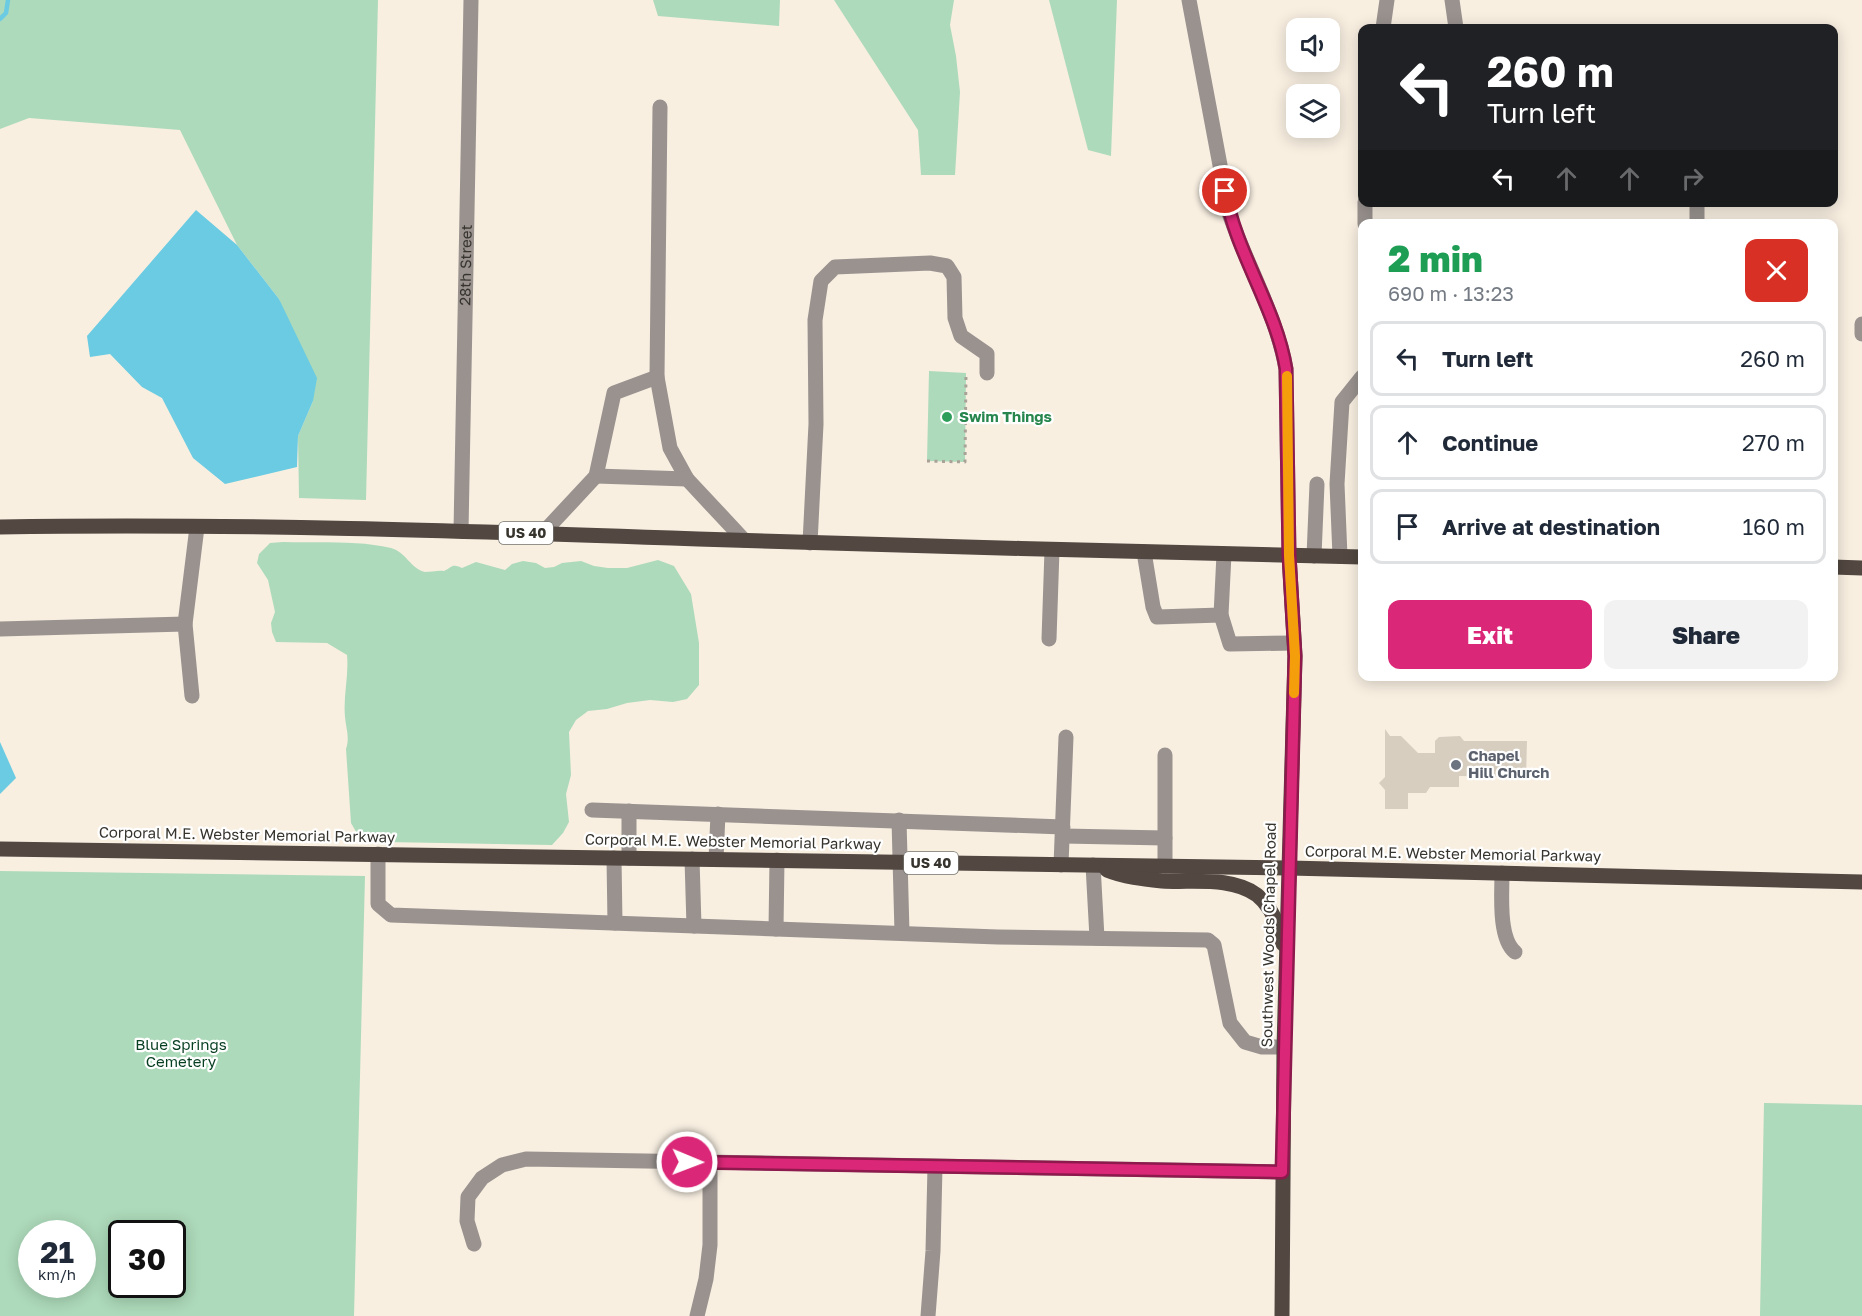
<!DOCTYPE html>
<html lang="en">
<head>
<meta charset="utf-8">
<style>
  :root { --surface:#fff; --page:#f2f2f3; --text:#1f2937; --muted:#747a83; --line:#e0e1e3; --accent:#db2777 }
  body { margin:0; font-family:"Golos Text",sans-serif; background:var(--page); color:var(--text); height:100vh; display:flex; flex-direction:column; font-size:22px; white-space:nowrap }
  * { box-sizing:border-box; margin:0 }
  p { font-size:20px; color:var(--muted) }
  .icon { flex:none; width:33px; height:33px; fill:none; stroke:currentColor; stroke-width:2; stroke-linecap:round; stroke-linejoin:round }
  .map { position:relative; flex:1; overflow:hidden }
  .details { position:absolute; left:1358px; top:219px; width:480px; height:462px; display:flex; flex-direction:column; background:var(--surface); border-radius:12px; box-shadow:0 3px 15px #0003 }
  .details>* { flex:none }
  .hud { position:absolute; left:1358px; top:24px; width:480px; height:183px; border-radius:12px; box-shadow:0 3px 15px #0003; background:#202124; color:#fff; overflow:hidden }
  .tools { position:absolute; left:1286px; top:18px; display:grid; gap:12px }
  .tools a { display:grid; place-items:center; width:54px; height:54px; border-radius:12px; background:var(--surface); box-shadow:0 3px 15px #0003; font-size:30px }
  .speed { position:absolute; left:18px; top:1220px; display:flex; gap:12px; font-size:30px; font-weight:700; text-align:center }
  .speed>* { display:grid; place-content:center; width:78px; height:78px; border-radius:50%; background:var(--surface); box-shadow:0 3px 15px #0003; line-height:1 }
  .speed small { font-size:15px; font-weight:400 }
  .speed .limit { border:3px solid #111; border-radius:9px; background:#fff; color:#111 }
  .pin { position:absolute; display:grid; place-items:center; width:51px; height:51px; color:#fff; margin:-26px; border:3px solid #fff; border-radius:50%; box-shadow:0 2px 6px #0007 }
  .me { position:absolute; width:66px; margin:-33px; rotate:91deg; stroke-linejoin:round; filter:drop-shadow(0 0 4px #0008) }
  .turn { display:flex; align-items:center; gap:21px; height:126px; padding:0 30px; font-size:27px }
  .turn .icon { width:78px; height:78px; stroke-width:2.5 }
  .turn b { display:block; font-size:42px; line-height:51px }
  .lanes { display:flex; align-items:center; height:57px; padding:0 30px; background:#0003; justify-content:center; gap:30px; direction:ltr }
  .lanes .off { opacity:.35 }
  .round { display:grid; place-items:center; flex:none; width:63px; height:63px; border-radius:12px; background:var(--page) }
  .head { display:flex; align-items:center; justify-content:space-between; height:102px; padding:0 30px }
  h1 { font-size:36px; font-weight:800; line-height:45px; color:#1e9e55 }
  .primary-button { display:flex; gap:12px; margin-top:auto; padding:12px 30px }
  .primary-button a { flex:1; height:69px; border-radius:12px; background:var(--accent); color:#fff; font-size:24px; font-weight:800; line-height:69px; text-align:center }
  .primary-button a+a { background:var(--page); color:var(--text) }
  ul { padding:0; list-style:none }
  li { display:flex; align-items:center; gap:18px; height:75px; margin:0 12px 9px; padding:0 18px; border:3px solid var(--line); border-radius:12px }
  li div { flex:1 }
  li b { display:block; font-size:22px }
  li em { font-style:normal }
  .map>svg:first-child { display:block }
</style>
</head>
<body>
<div class="map">
<svg width="1862" height="1316" viewBox="0 0 1862 1316">
  <rect width="100%" height="100%" fill="#f8efe1"/>
  <g fill="#addaba" fill-rule="evenodd">
    <path d="M0 0H378L366 500 299 498 298 436 313 401 279 299 237 245 180 130 29 118 0 129Z"/>
    <path d="M653 0H780L779 26 658 16Z"/>
    <path d="M834 0H954L950 25 956 56 960 92 955 175H921L918 130Z"/>
    <path d="M1049 0H1117L1111 156 1088 150Z"/>
    <path d="M929 371 966 373 965 462 927 461Z"/>
    <path d="M283 542C317 543 358 540 391 548 406 552 411 569 425 572 431 572 438 570 444 571 452 567 452 563 462 568L476 562 505 570 512 564 523 561 536 563 545 568 554 567 562 563 581 561 594 566 608 568H627L658 560 674 566 691 594 699 643V685L687 699 673 702 650 700 627 703 607 709 588 711 576 720 569 732 571 775 566 794 569 822 563 833 552 845 386 842 370 840 358 835 351 823 346 749C350 737 346 729 345 717 343 696 349 676 347 655L327 643 276 642 272 632 271 623 275 612 268 580 257 563 259 554 270 543Z"/>
    <path d="M0 871 365 876 354 1316H0ZM32 1233H82V1284H32ZM122 1233H172V1284H122Z"/>
    <path d="M1764 1103 1862 1105V1316H1760Z"/>
  </g>
  <g fill="#6acbe2">
    <path d="M196 210 237 245 279 299 317 378 313 401 298 436 297 467 225 484 193 458 162 398 142 387 110 354 90 357 87 336Z"/>
    <path d="M0 742 16 778 0 794Z"/>
  </g>
  <g fill="none" stroke-linecap="round" stroke-linejoin="round">
    <path stroke="#6acbe2" stroke-width="4.5" d="M0 19 6 13 8 0"/>
  </g>
  <path fill="#d7cec0" d="M1385 729 1390 736H1401L1418 753H1435V741L1439 737 1460 736 1464 741H1527L1526 777 1459 776V787H1430L1426 793H1408V809H1385V790L1379 783 1385 777Z"/>
  <g fill="none" stroke-linecap="round" stroke-linejoin="round">
    <path stroke="#a9a298" stroke-width="3" stroke-dasharray="3 4.5" stroke-linecap="butt" d="M927 461 965 462 966 373"/>
    <g stroke="#99928f" stroke-width="15">
      <path d="M1189 0 1229 213C1246 264 1277 316 1286 369L1289 555"/>
      <path d="M1452 0 1456 28"/>
      <path d="M1383 28 1387 0"/>
      <path d="M660 107 657 377 670 448 687 479 744 540"/>
      <path d="M1365 224V202"/>
      <path d="M1697 224V202"/>
      <path d="M1862 324V334"/>
      <path d="M596 476 687 479"/>
      <path id="s1" d="M461 531 471 0"/>
      <path d="M542 534 596 476 614 393 657 377"/>
      <path d="M810 543 816 424 815 320 821 281 835 267 930 263 947 266 954 277 955 318 961 336 987 354V373"/>
      <path d="M1144 552 1153 607 1157 617 1221 615"/>
      <path d="M1224 554 1221 615 1230 644 1294 643"/>
      <path d="M1314 556 1317 484"/>
      <path d="M1340 556 1337 484 1342 402 1362 377"/>
      <path d="M0 629 185 624"/>
      <path d="M1049 639 1052 550"/>
      <path d="M192 696 185 624 197 527"/>
      <path d="M1165 755V866"/>
      <path d="M592 810 1063 827"/>
      <path d="M629 811V858"/>
      <path d="M899 820 902 933"/>
      <path d="M1063 836 1165 838"/>
      <path d="M378 854V904L391 915 998 937 1208 940 1214 945 1230 1023 1245 1042 1262 1047H1284"/>
      <path d="M614 858 615 923"/>
      <path d="M692 859 694 926"/>
      <path d="M716 859 718 814"/>
      <path d="M1061 865 1066 737"/>
      <path d="M1093 865 1097 938"/>
      <path d="M1502 873C1502 893 1498 938 1515 952"/>
      <path d="M776 929 777 860"/>
      <path d="M474 1244 467 1221 468 1197 482 1178 502 1165 526 1159 1282 1172"/>
      <path d="M697 1316 706 1279 710 1245V1163"/>
      <path d="M928 1316 933 1251 935 1167"/>
    </g>
    <g stroke="#524741" stroke-width="15">
      <path d="M0 527C233 523 466 531 698 539 919 546 1141 552 1362 557"/>
      <path d="M1833 567 1862 568"/>
      <path d="M0 849 1289 868 1862 882"/>
      <path d="M1107 870C1124 877 1143 879 1162 881 1192 883 1231 876 1257 895 1272 907 1279 926 1283 944"/>
      <path d="M1282 1316 1284 1047 1295 656 1289 555"/>
    </g>
  </g>
  <g fill="none" stroke-linecap="round" stroke-linejoin="round">
    <defs>
      <path id="route" d="M687 1162 1282 1172 1295 656 1289 555 1286 369C1276 307 1236 254 1225 191"/>
    </defs>
    <use href="#route" stroke="#8e194d" stroke-width="15"/>
    <use href="#route" stroke="#db2777" stroke-width="10"/>
    <path stroke="#f59e0b" stroke-width="10" d="M1287 376 1289 555 1295 656 1294 693"/>
  </g>
  <circle fill="#2e9e5b" stroke="#fff" stroke-width="2" cx="947" cy="417" r="6"/>
  <circle fill="#6b7280" stroke="#fff" stroke-width="2" cx="1456" cy="765" r="6"/>
  <g text-anchor="middle" stroke-width="4.5" stroke-linejoin="round" paint-order="stroke">
    <g fill="#fff" stroke="#73716d" stroke-width="1.5">
      <rect x="499" y="522" width="54" height="22" rx="4.5"/>
      <rect x="904" y="852" width="54" height="22" rx="4.5"/>
    </g>
    <g font-size="14" font-weight="bold" fill="#37342e">
      <text x="526" y="538">US 40</text>
      <text x="931" y="868">US 40</text>
    </g>
    <g font-size="15" fill="#37342e" stroke="#fff">
      <text dy="5" stroke="none"><textPath href="#s1" startOffset="266">28th Street</textPath></text>
      <text transform="translate(247 835) rotate(1)" y="5">Corporal M.E. Webster Memorial Parkway</text>
      <text transform="translate(733 842) rotate(1)" y="5">Corporal M.E. Webster Memorial Parkway</text>
      <text transform="translate(1453 854) rotate(1)" y="5">Corporal M.E. Webster Memorial Parkway</text>
      <text transform="translate(1269 935) rotate(-89)" y="5">Southwest Woods Chapel Road</text>
    </g>
    <g font-size="15" font-weight="bold" fill="#27864d" stroke="#fff" text-anchor="start">
      <text x="959" y="422">Swim Things</text>
    </g>
    <g font-size="15" font-weight="bold" fill="#5b616d" stroke="#fff" text-anchor="start">
      <text x="1468" y="761">Chapel<tspan x="1468" dy="17">Hill Church</tspan></text>
    </g>
    <g font-size="15" fill="#063e20" stroke="#fff">
      <text x="181" y="1050">Blue Springs<tspan x="181" dy="17">Cemetery</tspan></text>
    </g>
  </g>
</svg>
<div class="tools">
<a><svg class="icon" aria-label="sound" viewBox="0 0 24 24"><path d="M4 9h4l5-4v14l-5-4H4zM17 9q2 3 0 6"/></svg></a>
<a><svg class="icon" aria-label="layers" viewBox="0 0 24 24"><path d="M12 4l9 5-9 5-9-5zM3 14l9 5 9-5"/></svg></a>
</div>
<div class="speed"><div>21<small>km/h</small></div><div class="limit">30</div></div>
<div class="pin" style="left:1225px;top:191px;background:#d93025"><svg class="icon" aria-label="arrive" viewBox="0 0 24 24"><path d="M6 21V4h12l-3 4 3 4H6"/></svg></div>
<svg class="me" style="left:687px;top:1162px" viewBox="-20 -20 40 40"><circle r="17" fill="#db2777" stroke="#fff" stroke-width="3"/><path d="M0-11L8 9 0 5-8 9z" fill="#fff"/></svg>
<div class="hud">
<div class="turn"><svg class="icon" aria-label="left" viewBox="0 0 24 24"><path d="M17 20v-9H6M10 6l-5 5 5 5"/></svg><div><b>260 m</b>Turn left</div></div>
<div class="lanes"><svg class="icon" aria-label="left" viewBox="0 0 24 24"><path d="M17 20v-9H6M10 6l-5 5 5 5"/></svg><svg class="icon off" aria-label="ahead" viewBox="0 0 24 24"><path d="M12 20V5M6 11l6-6 6 6"/></svg><svg class="icon off" aria-label="ahead" viewBox="0 0 24 24"><path d="M12 20V5M6 11l6-6 6 6"/></svg><svg class="icon off" aria-label="right" viewBox="0 0 24 24"><path d="M7 20v-9h11M14 6l5 5-5 5"/></svg></div>
</div>
<section class="details">
<div class="head"><div><h1>2 min</h1><p>690 m · 13:23</p></div><a class="round" style="background:#d93025;color:#fff"><svg class="icon" aria-label="close" viewBox="0 0 24 24"><path d="M6 6l12 12M18 6L6 18"/></svg></a></div>
<ul>
<li><svg class="icon" aria-label="left" viewBox="0 0 24 24"><path d="M17 20v-9H6M10 6l-5 5 5 5"/></svg><div><b>Turn left</b></div><em>260 m</em></li>
<li><svg class="icon" aria-label="ahead" viewBox="0 0 24 24"><path d="M12 20V5M6 11l6-6 6 6"/></svg><div><b>Continue</b></div><em>270 m</em></li>
<li><svg class="icon" aria-label="arrive" viewBox="0 0 24 24"><path d="M6 21V4h12l-3 4 3 4H6"/></svg><div><b>Arrive at destination</b></div><em>160 m</em></li>
</ul>
<div class="primary-button"><a>Exit</a><a>Share</a></div>
</section>
</div>
</body>
</html>
